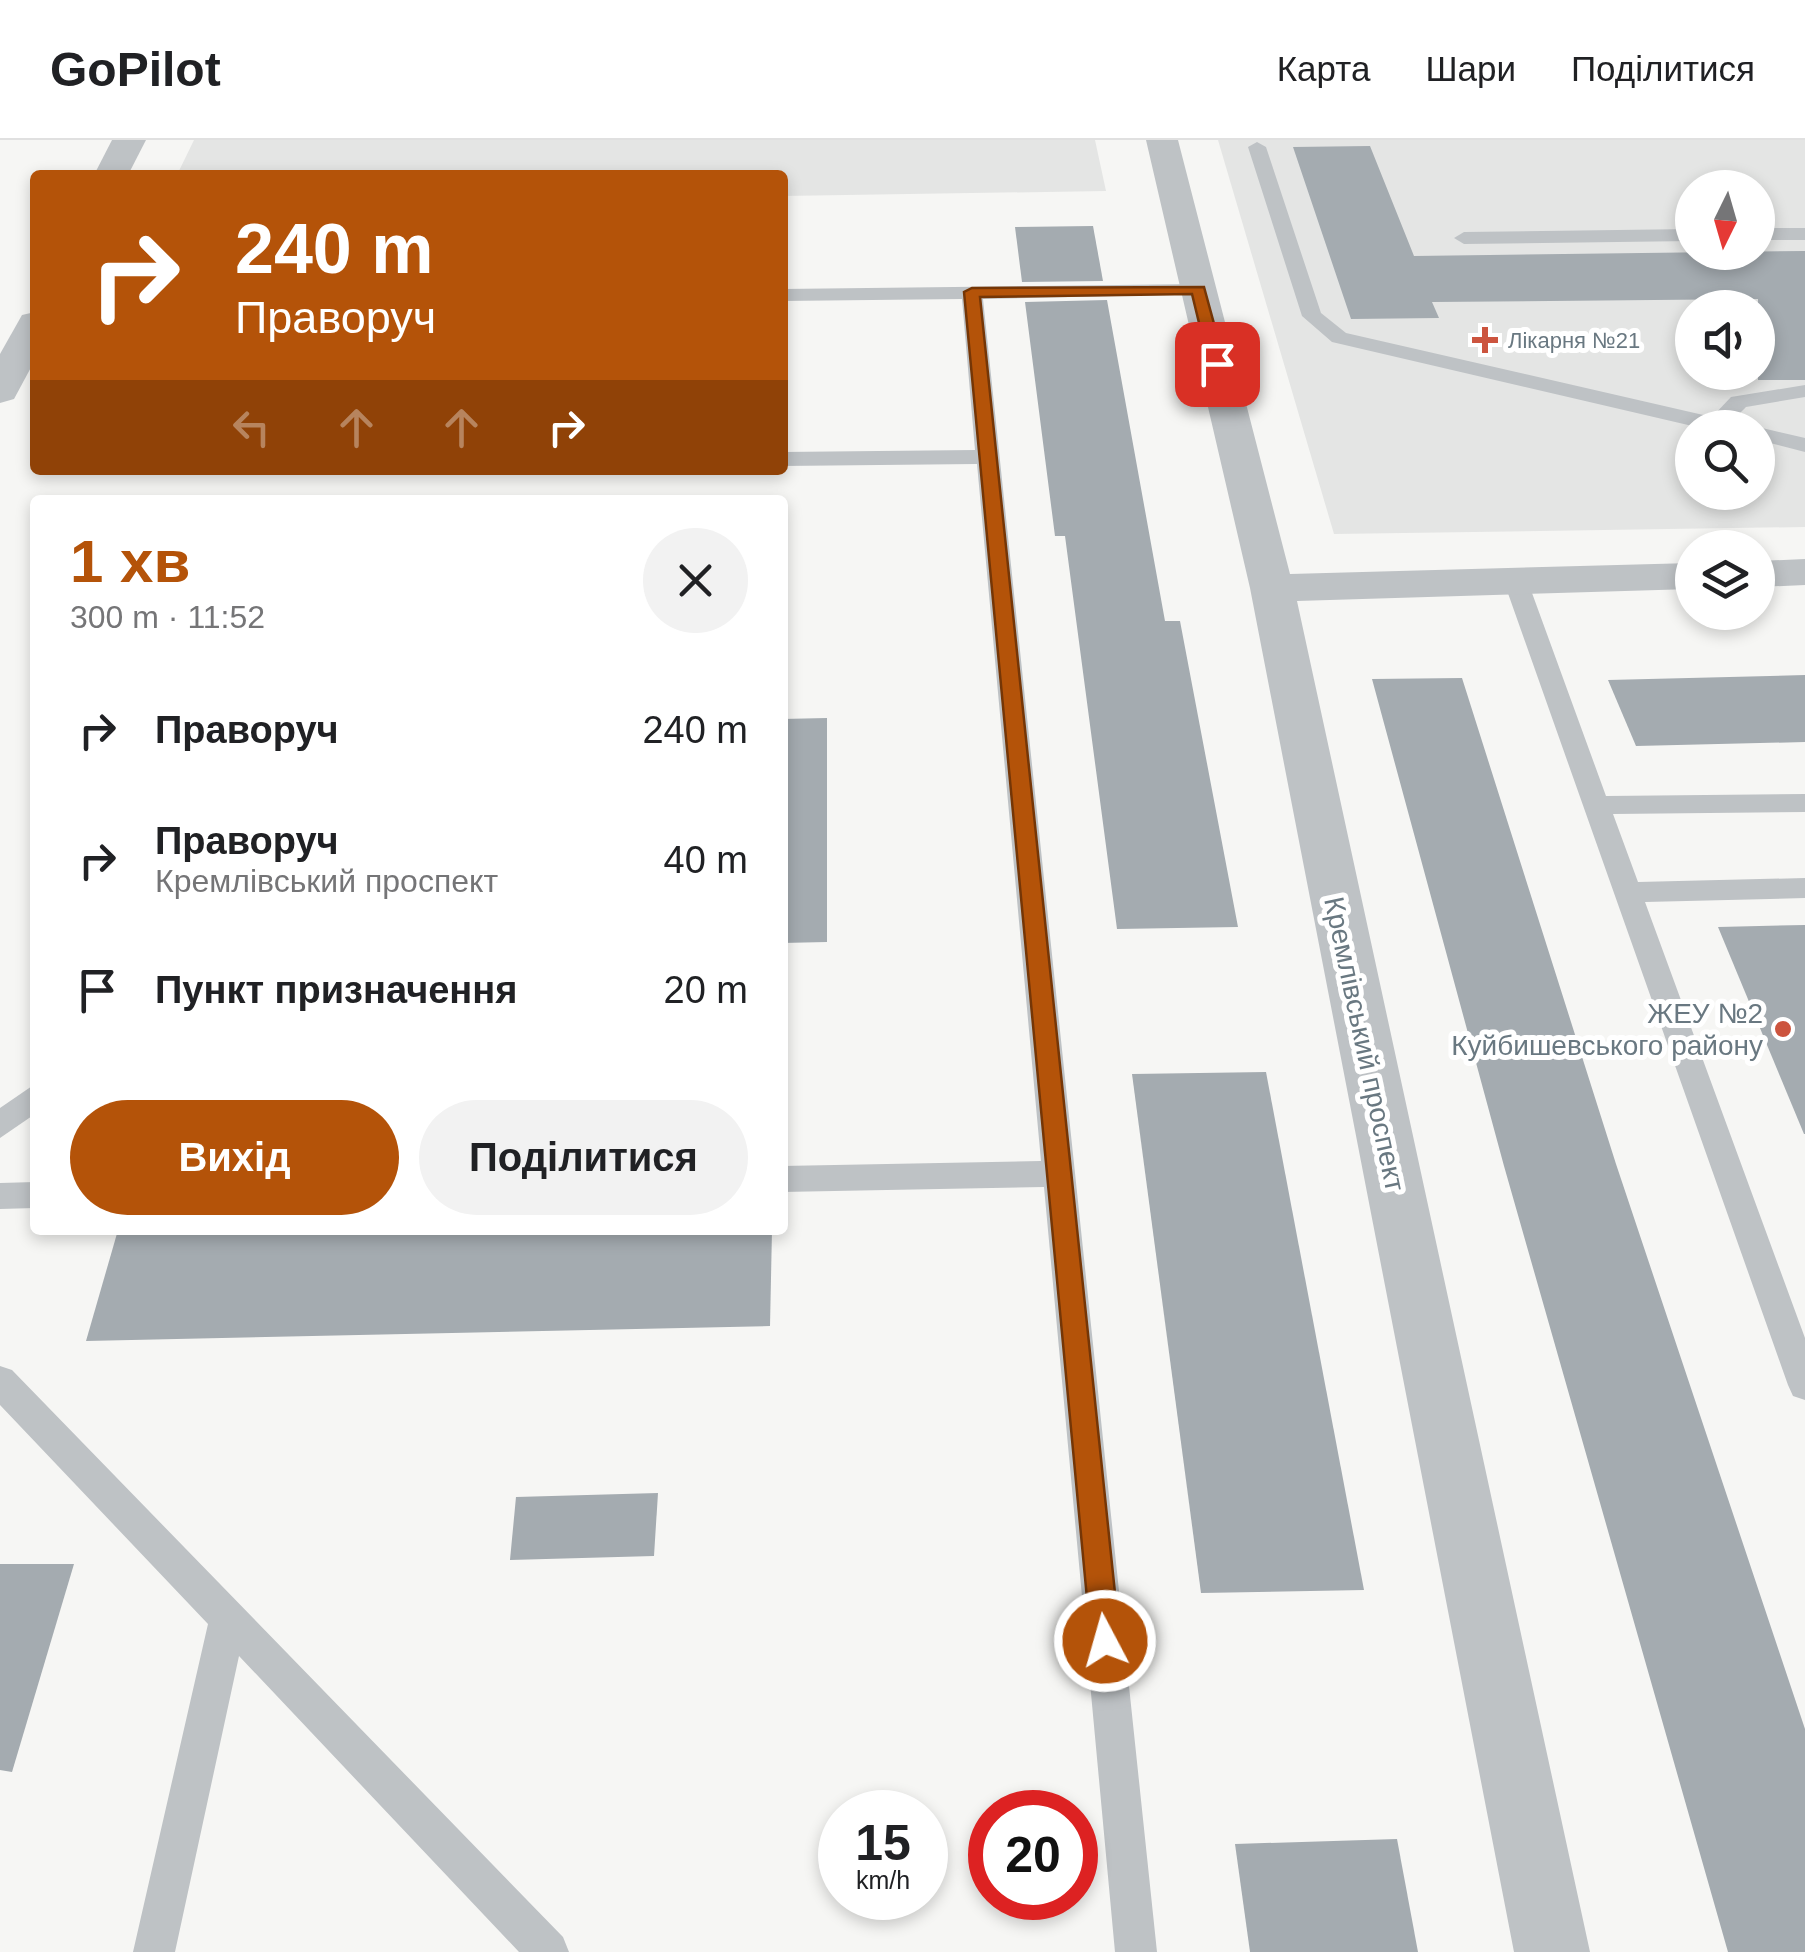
<!DOCTYPE html>
<html lang="uk">
<head>
<meta charset="utf-8">
<style>
  :root { --surface:#fff; --page:#f2f2f2; --text:#202124; --muted:#757577; --line:#e0e0e0; --accent:#b45309 }
  body { margin:0; font-family:Helvetica,sans-serif; background:var(--page); color:var(--text); height:100vh; display:flex; flex-direction:column; font-size:38px; white-space:nowrap }
  * { box-sizing:border-box; margin:0 }
  p { font-size:32px; color:var(--muted) }
  .icon { flex:none; width:55px; height:55px; fill:none; stroke:currentColor; stroke-width:2; stroke-linecap:round; stroke-linejoin:round }
  .map { position:relative; flex:1; overflow:hidden }
  .sheet { position:absolute; left:30px; top:355px; width:758px; height:740px; display:flex; flex-direction:column; background:var(--surface); border-radius:10px; box-shadow:0 5px 15px #0003 }
  .sheet>* { flex:none }
  .top-card { position:absolute; left:30px; top:30px; width:758px; height:305px; border-radius:10px; box-shadow:0 5px 15px #0003; background:#b45309; color:#fff; overflow:hidden }
  .needle { width:65px; rotate:185deg }
  .fabs { position:absolute; left:1675px; top:30px; display:grid; gap:20px }
  .fabs a { display:grid; place-items:center; width:100px; height:100px; border-radius:50%; background:var(--surface); box-shadow:0 5px 15px #0003; font-size:50px }
  .speed { position:absolute; left:818px; top:1650px; display:flex; gap:20px; font-size:50px; font-weight:700; text-align:center }
  .speed>* { display:grid; place-content:center; width:130px; height:130px; border-radius:50%; background:var(--surface); box-shadow:0 5px 15px #0003; line-height:1 }
  .speed small { font-size:25px; font-weight:400 }
  .speed .limit { border:15px solid #d22; background:#fff; color:#111 }
  .pin { position:absolute; display:grid; place-items:center; width:85px; height:85px; color:#fff; margin:-42px; border-radius:20px; box-shadow:0 5px 15px #0006 }
  .me { position:absolute; width:110px; margin:-55px; rotate:354deg; stroke-linejoin:round; filter:drop-shadow(0 0 8px #0008) }
  .turn { display:flex; align-items:center; gap:35px; height:210px; padding:0 40px; font-size:45px }
  .turn .icon { width:130px; height:130px; stroke-width:2.5 }
  .turn b { display:block; font-size:70px; line-height:85px }
  .lanes { display:flex; align-items:center; height:95px; padding:0 40px; background:#0003; justify-content:center; gap:50px; direction:ltr }
  .lanes .off { opacity:.35 }
  .round { display:grid; place-items:center; flex:none; width:105px; height:105px; border-radius:52px; background:var(--page) }
  .summary { display:flex; align-items:center; justify-content:space-between; height:170px; padding:0 40px }
  h1 { font-size:60px; font-weight:600; line-height:75px; color:var(--accent) }
  .button { display:flex; gap:20px; margin-top:auto; padding:20px 40px }
  .button a { flex:1; height:115px; border-radius:60px; background:var(--accent); color:#fff; font-size:40px; font-weight:600; line-height:115px; text-align:center }
  .button a+a { background:var(--page); color:var(--text) }
  ul { padding:0; list-style:none }
  li { display:flex; align-items:center; gap:30px; height:130px; padding:0 40px }
  li div { flex:1 }
  li b { display:block; font-size:38px }
  li em { font-style:normal }
  header { display:flex; align-items:center; gap:60px; box-sizing:border-box; height:140px; padding:0 50px; background:var(--surface); border-bottom:2px solid var(--line) }
  header strong { font-size:48px }
  nav { display:flex; gap:55px; margin-inline-start:auto; font-size:35px }
  .map>svg:first-child { display:block }
</style>
</head>
<body>
<header>
<strong>GoPilot</strong>
<nav><a>Карта</a><a>Шари</a><a>Поділитися</a></nav>
</header>
<div class="map">
<svg width="1805" height="1812" viewBox="0 0 1805 1812">
  <rect width="100%" height="100%" fill="#f6f6f4"/>
  <g fill="#e4e5e4" fill-rule="evenodd">
    <path d="M194 0H1095L1106 51 783 56 782 35H177Z"/>
    <path d="M1218 0H1805V387L1334 394ZM1692 48H1758V112H1692ZM1692 168H1758V232H1692ZM1692 288H1758V352H1692Z"/>
  </g>
  <g fill="#a4abb0">
    <path d="M1370 6 1414 116 1805 111V240H1758V159L1432 162 1439 178 1351 179 1293 7Z"/>
    <path d="M1093 86 1103 141 1022 142 1015 87Z"/>
    <path d="M1107 160 1165 481H1180L1238 787 1117 789 1065 396H1055L1025 162Z"/>
    <path d="M1805 535V602L1636 606 1608 540Z"/>
    <path d="M1462 538 1616 1024 1805 1589V1812H1728L1504 1026 1372 539Z"/>
    <path d="M827 578V802L782 803V579Z"/>
    <path d="M1805 785V994H1804L1718 787Z"/>
    <path d="M1266 932 1364 1450 1201 1453 1132 934Z"/>
    <path d="M118 1090H772L770 1186 86 1201Z"/>
    <path d="M658 1353 654 1416 510 1420 516 1357Z"/>
    <path d="M0 1424H74L12 1632 0 1630Z"/>
    <path d="M1397 1699 1418 1812H1250L1235 1704Z"/>
  </g>
  <g fill="none" stroke-linecap="round" stroke-linejoin="round">
    <g fill="#bec2c5" fill-rule="evenodd">
      <path d="M1257 2 1266 7 1321 173 1346 193 1712 277 1731 257 1805 245V257L1746 267 1732 281 1743 288H1701L1332 202 1302 176 1248 7Z"/>
      <rect x="1758" y="88" width="47" height="12"/>
      <path d="M1692 89V101L1464 104 1454 98 1464 92Z"/>
      <path d="M1199 144 1206 146V154L983 159 1157 1812H1115L1044 1047 782 1052V1026L1041 1021 977 324 782 326V312L975 310 962 159 782 161V149Z"/>
      <path d="M1758 287 1805 298V312L1758 300Z"/>
      <path d="M1516 435 1528 442 1606 656 1805 654V672L1613 674 1638 742 1805 738V758L1645 762 1805 1198V1260L1793 1256 1788 1245 1504 442Z"/>
      <path d="M35 944V974L0 998V968Z"/>
      <path d="M35 1042V1068L0 1069V1043Z"/>
      <path d="M0 1226 12 1230 563 1797 569 1812H519L239 1516 175 1812H133L208 1484 0 1265Z"/>
    </g>
    <g fill="#bec2c5" fill-rule="evenodd">
      <path d="M112 0H146L128 35H94Z"/>
      <path d="M1146 0H1178L1290 434 1692 423V449L1297 461 1590 1812H1514L1250 448Z"/>
      <path d="M35 172V220L14 259 0 263V214L22 175Z"/>
      <path d="M1805 419V445L1758 447V421Z"/>
    </g>
  </g>
  <path fill="#b45309" stroke="#753606" stroke-width="2.5" d="M1204 147 1225 224 1217 229 1209 224 1192 154 980 157 1120 1501 1115 1511 1105 1515 1095 1511 1091 1501 964 152 972 148Z"/>
  <g fill="#cc543e" stroke="#fff" stroke-width="4">
    <path d="M1480 185h10v10h10v10h-10v10h-10v-10h-10v-10h10z"/>
    <circle cx="1783" cy="889" r="10"/>
  </g>
  <g text-anchor="middle" stroke-width="10" stroke-linejoin="round" paint-order="stroke">
    <g font-size="22" fill="#697881" stroke="#fff" text-anchor="start">
      <text x="1508" y="208">Лікарня №21</text>
    </g>
    <g font-size="28" fill="#697881" stroke="#fff" text-anchor="end">
      <text x="1763" y="883">ЖЕУ №2<tspan x="1763" dy="32">Куйбишевського району</tspan></text>
    </g>
    <g font-size="28" fill="#697881" stroke="#fff">
      <text transform="translate(1365 904) rotate(78)" y="10">Кремлівський проспект</text>
    </g>
  </g>
</svg>
<div class="fabs">
<a><svg class="needle" viewBox="-14 -14 28 28"><path d="M0-13l5 13h-10z" fill="#e53935"/><path d="M0 13l5-13h-10z" fill="#757577"/></svg></a>
<a><svg class="icon" aria-label="sound" viewBox="0 0 24 24"><path d="M4 9h4l5-4v14l-5-4H4zM17 9q2 3 0 6"/></svg></a>
<a><svg class="icon" aria-label="search" viewBox="0 0 24 24"><circle cx="10" cy="10" r="6"/><path d="M15 15l6 6"/></svg></a>
<a><svg class="icon" aria-label="layers" viewBox="0 0 24 24"><path d="M12 4l9 5-9 5-9-5zM3 14l9 5 9-5"/></svg></a>
</div>
<div class="speed"><div>15<small>km/h</small></div><div class="limit">20</div></div>
<div class="pin" style="left:1217px;top:224px;background:#d93025"><svg class="icon" aria-label="arrive" viewBox="0 0 24 24"><path d="M6 21V4h12l-3 4 3 4H6"/></svg></div>
<svg class="me" style="left:1105px;top:1501px" viewBox="-20 -20 40 40"><circle r="17" fill="#b45309" stroke="#fff" stroke-width="3"/><path d="M0-11L8 9 0 5-8 9z" fill="#fff"/></svg>
<div class="top-card">
<div class="turn"><svg class="icon" aria-label="right" viewBox="0 0 24 24"><path d="M7 20v-9h11M14 6l5 5-5 5"/></svg><div><b>240 m</b>Праворуч</div></div>
<div class="lanes"><svg class="icon off" aria-label="left" viewBox="0 0 24 24"><path d="M17 20v-9H6M10 6l-5 5 5 5"/></svg><svg class="icon off" aria-label="ahead" viewBox="0 0 24 24"><path d="M12 20V5M6 11l6-6 6 6"/></svg><svg class="icon off" aria-label="ahead" viewBox="0 0 24 24"><path d="M12 20V5M6 11l6-6 6 6"/></svg><svg class="icon" aria-label="right" viewBox="0 0 24 24"><path d="M7 20v-9h11M14 6l5 5-5 5"/></svg></div>
</div>
<section class="sheet">
<div class="summary"><div><h1>1 хв</h1><p>300 m · 11:52</p></div><a class="round"><svg class="icon" aria-label="close" viewBox="0 0 24 24"><path d="M6 6l12 12M18 6L6 18"/></svg></a></div>
<ul>
<li><svg class="icon" aria-label="right" viewBox="0 0 24 24"><path d="M7 20v-9h11M14 6l5 5-5 5"/></svg><div><b>Праворуч</b></div><em>240 m</em></li>
<li><svg class="icon" aria-label="right" viewBox="0 0 24 24"><path d="M7 20v-9h11M14 6l5 5-5 5"/></svg><div><b>Праворуч</b><p>Кремлівський проспект</p></div><em>40 m</em></li>
<li><svg class="icon" aria-label="arrive" viewBox="0 0 24 24"><path d="M6 21V4h12l-3 4 3 4H6"/></svg><div><b>Пункт призначення</b></div><em>20 m</em></li>
</ul>
<div class="button"><a>Вихід</a><a>Поділитися</a></div>
</section>
</div>
</body>
</html>
